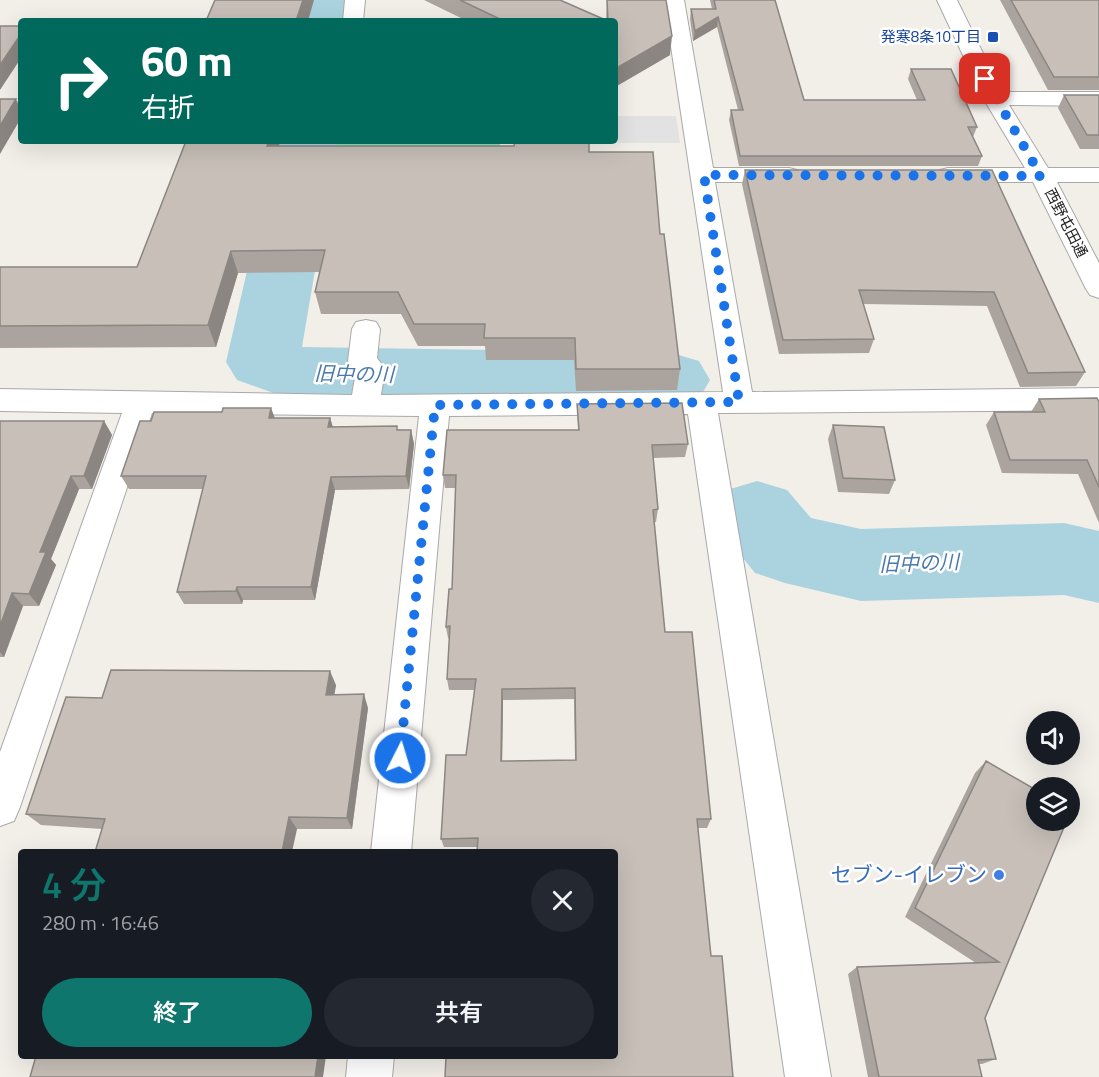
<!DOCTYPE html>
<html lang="ja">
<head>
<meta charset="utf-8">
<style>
  :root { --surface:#171b24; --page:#242831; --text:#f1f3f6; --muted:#9ea1a6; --accent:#0f766e }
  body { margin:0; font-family:"Titillium Web","Noto Sans JP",sans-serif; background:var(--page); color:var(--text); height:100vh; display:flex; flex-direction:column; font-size:22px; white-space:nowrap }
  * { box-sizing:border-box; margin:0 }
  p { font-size:20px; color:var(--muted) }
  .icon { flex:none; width:33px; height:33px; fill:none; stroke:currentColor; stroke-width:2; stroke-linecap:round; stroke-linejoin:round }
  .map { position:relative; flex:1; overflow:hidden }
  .details { position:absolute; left:18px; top:849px; width:600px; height:210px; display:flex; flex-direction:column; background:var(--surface); border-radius:6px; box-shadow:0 6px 24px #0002 }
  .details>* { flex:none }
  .banner { position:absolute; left:18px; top:18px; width:600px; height:126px; border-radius:6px; box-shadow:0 6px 24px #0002; background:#00695c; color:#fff; overflow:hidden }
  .fabs { position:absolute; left:1026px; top:711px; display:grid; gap:12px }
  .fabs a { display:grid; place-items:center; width:54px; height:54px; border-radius:50%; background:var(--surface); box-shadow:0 6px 24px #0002; font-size:30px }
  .pin { position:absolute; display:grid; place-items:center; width:51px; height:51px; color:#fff; margin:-26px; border-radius:12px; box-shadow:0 3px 9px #0006 }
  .me { position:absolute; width:66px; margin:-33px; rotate:5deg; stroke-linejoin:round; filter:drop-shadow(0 0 4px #0008) }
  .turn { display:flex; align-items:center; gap:21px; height:126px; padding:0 24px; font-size:27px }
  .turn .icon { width:78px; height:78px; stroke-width:2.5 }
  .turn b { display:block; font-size:42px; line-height:51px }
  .round { display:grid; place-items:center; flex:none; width:63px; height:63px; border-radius:32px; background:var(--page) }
  .headline { display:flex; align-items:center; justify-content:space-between; height:102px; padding:0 24px }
  h1 { font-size:36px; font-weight:600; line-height:45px; color:var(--accent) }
  .button { display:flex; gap:12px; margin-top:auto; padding:12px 24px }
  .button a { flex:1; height:69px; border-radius:36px; background:var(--accent); color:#fff; font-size:24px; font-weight:600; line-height:69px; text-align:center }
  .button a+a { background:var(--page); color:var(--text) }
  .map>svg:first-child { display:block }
</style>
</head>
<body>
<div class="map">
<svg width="1099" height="1077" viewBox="0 0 1099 1077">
  <rect width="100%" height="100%" fill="#f2efe9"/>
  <path fill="#88e0be" d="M322 141H500L499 166 316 167Z"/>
  <path fill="#e2e2e2" d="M615 116H676L680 143H594L615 141Z"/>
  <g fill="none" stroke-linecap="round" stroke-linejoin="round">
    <g fill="#aad3df" fill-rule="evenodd">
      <path d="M310 0H360L357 21H305Z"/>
      <path d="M277 141H337L302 347 672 353 699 361 710 380 699 399 672 407 290 399 237 380 226 362Z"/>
      <path d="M757 481 787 490 811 518 861 529 1064 523 1099 531V603L1064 595 861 601 785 583 755 573 727 538 715 514 727 490Z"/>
    </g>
    <defs>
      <g id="minor">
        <path d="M345 0H365L363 21H343Z"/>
        <path d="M664 0H684L713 168H789L797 170 801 175 797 180 789 182H715L752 392 1099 388V410L718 413 831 1077H785L688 414 449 416 411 852H371L419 416 152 413 20 807 14 821 0 826V752L122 413 0 411V389L352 395 356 372 348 361 352 329 356 322 366 320 376 322 380 329 377 358 385 369 381 395 723 392Z"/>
        <path d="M937 0H957L1002 92H1099V106L1009 105 1048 168H1099V182H1057L1099 263V298L1090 295 1086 289 1033 182H948L940 180 936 175 940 170 948 168H1025L983 98Z"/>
        <path d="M348 1056H394L392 1077H346Z"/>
      </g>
    </defs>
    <use href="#minor" stroke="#a9a9a9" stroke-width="2"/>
    <use href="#minor" fill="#fff" fill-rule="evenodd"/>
  </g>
  <g fill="#aba49e" fill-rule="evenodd">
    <path d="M424 0H560L606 20 607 0 670 55 615 87V21H467Z"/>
    <path d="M710 0H775L804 100H917L908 79 911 69 977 127 973 137 982 156 978 166H739L729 120 731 110H738L717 27 693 41 690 19 691 9H712Z"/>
    <path d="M1000 0H1099V90H1048Z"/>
    <path d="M1064 95H1099V149H1080L1058 108Z"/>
    <path d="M186 141H280L279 146 589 152 660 234 680 369 677 390 576 391 574 360H486L485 346H418L401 314H321L315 292 320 272 238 273 216 347 0 348V267H137Z"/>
    <path d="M745 170H992L1085 372 1076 386 1020 387 987 306 863 304 874 339 869 353 779 354 742 184Z"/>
    <path d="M1039 399 1099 402V523L1078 474 1002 473 986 425 994 412H1031Z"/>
    <path d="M577 404 688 444 685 457 653 458 658 509 656 522H654L665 632 711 819 707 828H698L615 1056 477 847H444L441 839 466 755 475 690H449L447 679 450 638H448L446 627 452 589 456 488H445L443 475 578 430ZM574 699 575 760 502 761 503 700Z"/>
    <path d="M274 418H330L333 427 411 430 414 444 409 489 335 490 315 600H243L242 604H184L177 592 203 489H129L121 476 151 421Z"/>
    <path d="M0 421H104L112 435 92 489H79L51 559 56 565 39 606H23L4 657H0Z"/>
    <path d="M833 425 895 480 889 494 838 492 828 439Z"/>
    <path d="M336 685 334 695 368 708 352 829H102L41 825 26 814 102 698Z"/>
    <path d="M986 761 1036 790 985 1018 996 1059 982 1064H979L982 1077H868L848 974 857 967 976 963 905 917 975 773Z"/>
  </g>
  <g fill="#8b8681">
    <path d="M303 0H314L308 21H296Z"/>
    <path d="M718 17 717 27 693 41 695 31Z"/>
    <path d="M21 34V58L0 90V65Z"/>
    <path d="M672 36 670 55 615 87V69Z"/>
    <path d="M16 99 21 110V118L0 154V126Z"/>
    <path d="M269 141H280L273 168 267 146Z"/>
    <path d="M231 251 238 273 216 347 208 325Z"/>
    <path d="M271 408 276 421 269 418Z"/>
    <path d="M330 418 334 431 328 427Z"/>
    <path d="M104 421 112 435 92 489 84 476Z"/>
    <path d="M411 430 414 444 409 489 406 476Z"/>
    <path d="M71 476 79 489 51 559 56 565 39 606 29 594 40 552Z"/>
    <path d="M331 477 335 490 315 600 311 587Z"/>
    <path d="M237 587 243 600 242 604 236 591Z"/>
    <path d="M12 593 23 606 4 657 0 652V626Z"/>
    <path d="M330 671 336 685 332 709 326 695Z"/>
    <path d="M502 689 503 700 502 771 501 761Z"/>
    <path d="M364 694 368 708 352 829 347 818Z"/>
    <path d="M289 817 297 829 292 852H282Z"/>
    <path d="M318 1056H326L323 1077H315Z"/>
  </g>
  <g fill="#c7bfb8" stroke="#8b8681" stroke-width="1.5" fill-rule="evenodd">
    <path d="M215 0H303L296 21H206Z"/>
    <path d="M460 0H560L608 21 607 0H666L672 36 615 69V21H504Z"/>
    <path d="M714 0H775L804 100H925L911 69H951L977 127H968L982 156H740L731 110H743L718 17 695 31 691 9H716Z"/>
    <path d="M1011 0H1099V77H1054Z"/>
    <path d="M0 26H21V34L0 65Z"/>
    <path d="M1064 95H1099V135H1087Z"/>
    <path d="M0 99H16L0 126Z"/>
    <path d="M186 141H269L267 146H514L515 141H589V152H653L660 234H664L680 369H576L575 338H484L485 324H414L398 292H315L325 250 231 251 208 325 0 326V267H137Z"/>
    <path d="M745 170H992L1085 372 1028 373 994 292 859 290 874 339 783 340Z"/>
    <path d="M1097 398 1099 402V487L1087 460H1010L994 412H1045L1039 399Z"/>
    <path d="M682 403 688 444 652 445 658 509 653 510 665 632H692L711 819H697L711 956H722L733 1077H445L446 1056H615V852H477L478 838 441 839 446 755H466L476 679H447L450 626 446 627 449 589H452L456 475H443L447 430H579L577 404ZM575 688 576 760 501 761 502 689Z"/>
    <path d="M223 408H271L269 418H330L328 427 397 426V430H411L406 476 331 477 311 587H237L236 591 177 592 206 476H121L140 421H151L154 412H222Z"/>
    <path d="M0 421H104L84 476H71L40 552H46L29 594 12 593 0 626Z"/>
    <path d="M833 425 884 427 895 480 843 478Z"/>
    <path d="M111 670 330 671 326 695 364 694 347 818 289 817 282 852H95L105 819 26 814 66 697 102 698Z"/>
    <path d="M986 761 1036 790V820H1067L985 1018 996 1059 978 1060 982 1077H879L857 967 999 962 915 908Z"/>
    <path d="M36 1056H318L315 1077H30Z"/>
  </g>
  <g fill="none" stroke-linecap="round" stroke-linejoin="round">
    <path stroke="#1a73e8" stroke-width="10" stroke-dasharray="0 18" d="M400 758 435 405 739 402 704 175 1041 176 985 79"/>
  </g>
  <rect fill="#1a4fb4" stroke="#fff" stroke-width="2" x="987" y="31" width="12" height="12" rx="3"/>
  <circle fill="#3f7fe0" stroke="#fff" stroke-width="2" cx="999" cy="875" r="6"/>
  <g text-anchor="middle" stroke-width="5" stroke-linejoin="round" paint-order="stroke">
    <g font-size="15" fill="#164399" stroke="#fff" text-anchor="end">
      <text x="981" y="42">発寒8条10丁目</text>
    </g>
    <g font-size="15" fill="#222" stroke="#fff">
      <text transform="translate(1066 223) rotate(63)" y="5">西野屯田通</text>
    </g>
    <g font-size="20" font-style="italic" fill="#4a7aab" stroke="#fff">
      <text transform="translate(354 374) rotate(1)" y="7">旧中の川</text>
      <text transform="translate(919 563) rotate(-2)" y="7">旧中の川</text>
    </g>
    <g font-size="21" fill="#366cbe" stroke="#fff" text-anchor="end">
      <text x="987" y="882">セブン-イレブン</text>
    </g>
  </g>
</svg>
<div class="fabs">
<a><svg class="icon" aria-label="sound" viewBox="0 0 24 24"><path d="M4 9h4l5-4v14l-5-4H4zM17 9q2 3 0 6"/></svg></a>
<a><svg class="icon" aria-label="layers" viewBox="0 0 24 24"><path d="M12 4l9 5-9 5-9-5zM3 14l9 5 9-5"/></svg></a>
</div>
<div class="pin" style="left:985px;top:79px;background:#d93025"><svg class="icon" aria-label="arrive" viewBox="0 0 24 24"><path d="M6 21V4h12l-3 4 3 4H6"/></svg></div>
<svg class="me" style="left:400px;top:758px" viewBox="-20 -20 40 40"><circle r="17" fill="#1a73e8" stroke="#fff" stroke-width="3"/><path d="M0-11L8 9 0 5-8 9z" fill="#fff"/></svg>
<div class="banner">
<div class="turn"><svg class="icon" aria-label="right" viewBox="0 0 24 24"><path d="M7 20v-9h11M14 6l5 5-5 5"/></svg><div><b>60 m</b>右折</div></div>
</div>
<section class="details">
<div class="headline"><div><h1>4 分</h1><p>280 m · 16:46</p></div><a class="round"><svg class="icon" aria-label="close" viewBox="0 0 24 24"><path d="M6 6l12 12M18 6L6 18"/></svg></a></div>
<div class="button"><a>終了</a><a>共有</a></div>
</section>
</div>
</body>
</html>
